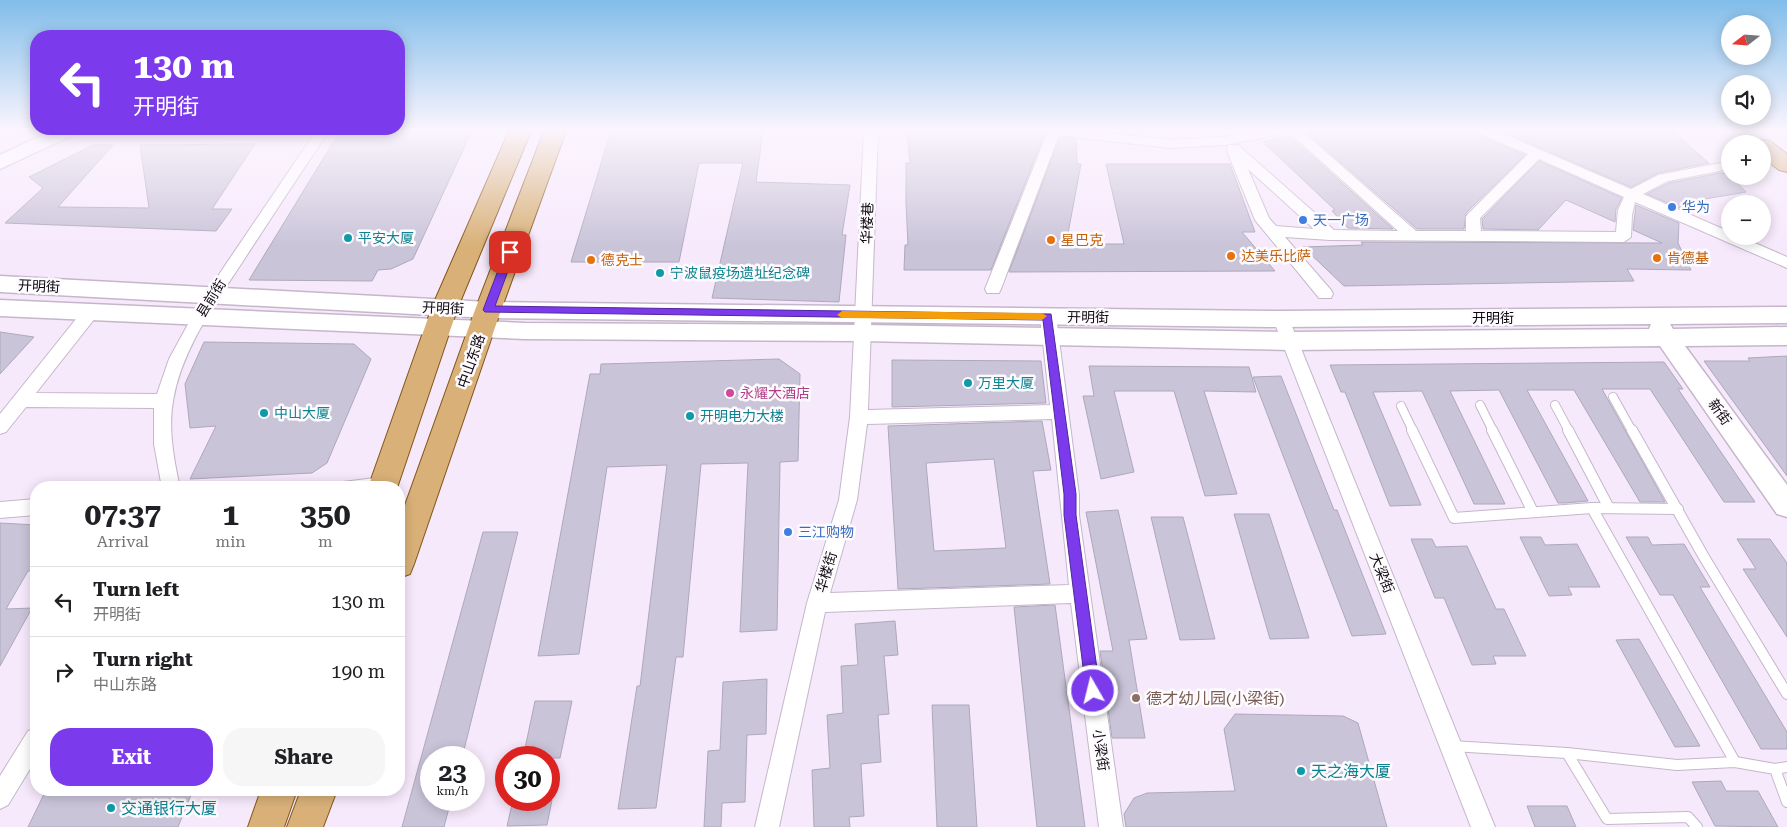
<!DOCTYPE html>
<html lang="en">
<head>
<meta charset="utf-8">
<style>
  :root { --surface:#fff; --page:#f6f6f6; --text:#202124; --muted:#757577; --line:#e0e0e0; --accent:#7c3aed }
  body { margin:0; font-family:"Roboto Serif","Noto Sans SC",serif; background:var(--page); color:var(--text); height:100vh; display:flex; flex-direction:column; font-size:19px; white-space:nowrap }
  * { box-sizing:border-box; margin:0 }
  p { font-size:16px; color:var(--muted) }
  .icon { flex:none; width:28px; height:28px; fill:none; stroke:currentColor; stroke-width:2; stroke-linecap:round; stroke-linejoin:round }
  .map { position:relative; flex:1; overflow:hidden }
  .sheet { position:absolute; left:30px; top:481px; width:375px; height:315px; display:flex; flex-direction:column; background:var(--surface); border-radius:20px; box-shadow:0 2px 12px #0003 }
  .sheet>* { flex:none }
  .top-card { position:absolute; left:30px; top:30px; width:375px; height:105px; border-radius:20px; box-shadow:0 2px 12px #0003; background:#7c3aed; color:#fff; overflow:hidden }
  .needle { width:32px; rotate:253deg }
  .fabs { position:absolute; left:1721px; top:15px; display:grid; gap:10px }
  .fabs a { display:grid; place-items:center; width:50px; height:50px; border-radius:50%; background:var(--surface); box-shadow:0 2px 12px #0003; font-size:25px }
  .speed { position:absolute; left:420px; top:746px; display:flex; gap:10px; font-size:25px; font-weight:700; text-align:center }
  .speed>* { display:grid; place-content:center; width:65px; height:65px; border-radius:50%; background:var(--surface); box-shadow:0 2px 12px #0003; line-height:1 }
  .speed small { font-size:12px; font-weight:400 }
  .speed .limit { border:8px solid #d22; background:#fff; color:#111 }
  .pin { position:absolute; display:grid; place-items:center; width:42px; height:42px; color:#fff; margin:-21px; border-radius:10px; box-shadow:0 2px 8px #0006 }
  .me { position:absolute; width:55px; margin:-28px; rotate:352deg; stroke-linejoin:round; filter:drop-shadow(0 0 4px #0008) }
  .turn { display:flex; align-items:center; gap:18px; height:105px; padding:0 20px; font-size:22px }
  .turn .icon { width:65px; height:65px; stroke-width:2.5 }
  .turn b { display:block; font-size:35px; line-height:42px }
  .eta { display:flex; justify-content:space-evenly; align-items:center; height:85px; text-align:center }
  .eta b { font-size:30px; font-weight:700; line-height:35px }
  .primary-button { display:flex; gap:10px; margin-top:auto; padding:10px 20px }
  .primary-button a { flex:1; height:58px; border-radius:20px; background:var(--accent); color:#fff; font-size:20px; font-weight:700; line-height:58px; text-align:center }
  .primary-button a+a { background:var(--page); color:var(--text) }
  ul { padding:0; list-style:none }
  li { display:flex; align-items:center; gap:15px; height:70px; padding:0 20px; border-top:1px solid var(--line) }
  li div { flex:1 }
  li b { display:block; font-size:19px }
  li em { font-style:normal }
  .map>svg:first-child { display:block }
</style>
</head>
<body>
<div class="map">
<svg width="1787" height="827" viewBox="0 0 1787 827">
  <rect width="100%" height="100%" fill="#f7e9fc"/>
  <g fill="#cac4d9" stroke="#aea8bc" fill-rule="evenodd">
    <path d="M340 131H469L466 137H469L413 259 391 269 378 270 372 281 249 280Z"/>
    <path d="M611 131H763L756 182 850 185 842 235H846L839 302 712 298 743 163H699L679 262H571Z"/>
    <path d="M907 131H1036L1045 133 991 270H904L905 245H908L906 203V163H910Z"/>
    <path d="M1312 131H1478L1480 136 1525 155 1466 213 1464 229H1417L1306 132Z"/>
    <path d="M1501 131H1672L1709 163 1658 173 1631 187Z"/>
    <path d="M1290 136 1393 229 1348 228 1332 211 1335 210 1263 142Z"/>
    <path d="M1060 137 1076 139 1077 164H1081L1066 244H1124L1106 164H1230L1255 232H1242L1275 271 1009 272Z"/>
    <path d="M255 144 212 209H232L216 231 5 223 43 188 29 177 93 145H113L58 207 149 208 140 145Z"/>
    <path d="M1539 161 1622 198 1616 209 1615 222 1566 200 1538 230 1483 229 1482 219Z"/>
    <path d="M1720 173 1729 174 1746 192 1705 199 1694 204 1687 211 1647 194 1669 183Z"/>
    <path d="M1636 205 1679 223 1678 243 1691 270 1627 269 1634 281 1344 286 1303 247 1363 245 1361 242 1662 243 1633 230Z"/>
    <path d="M0 332 34 337 0 374Z"/>
    <path d="M204 342 354 344 371 359 327 463 312 473 190 479 216 426 190 428 185 384Z"/>
    <path d="M1787 356V476L1704 361H1750L1748 358Z"/>
    <path d="M779 359 800 374 798 461 780 462 777 630 740 632 748 463 701 464 683 657H676L656 808 618 809 637 686H640L667 465 607 467 579 654 538 656 590 374H600L601 364Z"/>
    <path d="M892 360 1041 361 1046 403 892 407Z"/>
    <path d="M1664 362 1683 389H1678L1755 502H1724L1650 389H1602L1665 502H1640L1574 390H1527L1588 501 1565 503H1558L1499 390 1450 391 1505 504H1474L1422 391 1373 392 1421 505 1390 506 1345 392H1341L1330 365Z"/>
    <path d="M1089 366 1249 367 1256 392 1204 391 1237 494 1205 496 1174 391H1114L1134 472 1101 479 1083 396H1094Z"/>
    <path d="M1281 376 1334 510H1337L1386 634 1352 636 1253 377Z"/>
    <path d="M1042 421 1051 470 1033 471 1050 584 898 589 888 426ZM994 459 1006 548 934 551 926 463Z"/>
    <path d="M1118 510 1147 639 1129 640 1145 738H1112L1100 651H1113L1086 512Z"/>
    <path d="M1234 514H1269L1309 638 1270 639Z"/>
    <path d="M1151 517H1183L1215 639 1180 640Z"/>
    <path d="M0 523 36 525V570L28 571 6 609 32 608 0 666Z"/>
    <path d="M483 532H518L462 758H431V800H451L444 827H402Z"/>
    <path d="M1520 537H1541L1545 545 1577 544 1600 587H1568L1572 595 1549 596Z"/>
    <path d="M1626 537H1648L1652 545 1684 544 1710 587H1700L1787 732V749H1761L1673 595H1660Z"/>
    <path d="M1411 539H1432L1436 547 1467 546 1496 609H1504L1526 656H1493L1496 664 1472 665 1444 598H1435Z"/>
    <path d="M1737 539H1770L1787 563V637L1743 569H1756Z"/>
    <path d="M1055 605 1085 827H1037L1014 607Z"/>
    <path d="M895 621 898 655 884 656 889 714 878 715 881 762 861 764 864 816 849 817 850 827H814L812 770 830 768 827 715 843 713 841 666 858 665 855 624Z"/>
    <path d="M1639 639 1700 746 1675 747 1616 640Z"/>
    <path d="M767 679 766 734 747 735 745 802 722 803 721 827H704L708 751 720 750 723 682Z"/>
    <path d="M535 701H572L560 758H523Z"/>
    <path d="M932 705H969L977 827H937Z"/>
    <path d="M1235 714 1343 716 1358 723 1387 827H1126L1124 814 1134 798 1147 793 1235 791 1224 729Z"/>
    <path d="M1721 781 1726 791H1758L1778 827 1715 826 1692 782Z"/>
    <path d="M46 790H193L178 827H28Z"/>
    <path d="M513 800H552L547 825 507 826Z"/>
    <path d="M1527 806H1567L1576 827H1535Z"/>
  </g>
  <g fill="none" stroke-linecap="round" stroke-linejoin="round">
    <defs>
      <g id="lane-far1">
        <path d="M1613 397 1632 431"/>
        <path d="M1480 405 1493 431"/>
        <path d="M1555 405 1569 431"/>
        <path d="M1401 406 1413 431"/>
      </g>
      <g id="lane">
        <path d="M1412 430 1454 518 1592 508 1678 509"/>
        <path d="M1492 430 1533 512"/>
        <path d="M1568 430 1609 508"/>
        <path d="M1632 430 1704 557 1787 694"/>
        <path d="M1592 508 1735 762"/>
        <path d="M1452 746 1567 753 1677 765 1735 762 1775 769 1787 802"/>
        <path d="M1567 753 1607 819 1688 817 1697 827"/>
        <path d="M1775 769 1787 767"/>
      </g>
      <g id="street">
        <path d="M316 131H329C301 172 274 214 247 255 218 300 182 347 173 401 168 429 174 460 180 488H162L154 444V408L26 407 6 432 0 434V414L84 309H96L98 313 96 317 36 393 157 394 169 359 199 304Z"/>
        <path d="M864 131H878L868 410 1050 405 1040 316 1042 312H1054L1056 316 1079 495V515L1123 827H1099L1071 603 825 612 779 827H755L807 603 839 500 850 417ZM1052 419 1069 585 830 593 857 500 867 424Z"/>
        <path d="M1048 131H1089L1170 140 1225 137 1258 131H1284L1277 135 1225 145 1170 148 1059 135 1001 289 999 293H987L985 289Z"/>
        <path d="M1288 131H1302L1416 231H1466V217L1468 214 1528 154 1481 134 1480 131H1497L1631 189 1658 175 1730 161V169L1668 181 1643 194 1730 232V236H1739L1787 257V268L1635 202 1632 215 1631 237 1624 242 1330 240 1285 237 1331 290 1333 294 1331 298H1319L1255 220 1227 151 1228 145H1238L1334 230 1398 231ZM1539 159 1624 197 1618 210 1616 232 1481 231 1480 218ZM1248 169 1314 229 1276 226 1269 218Z"/>
        <path d="M1281 313 1287 315 1289 319 1495 827H1471L1273 319 1275 315Z"/>
        <path d="M383 477 390 480 391 488H333L335 483Z"/>
        <path d="M36 499V515L0 518V502Z"/>
        <path d="M36 728V759L8 805 0 809V776L28 731Z"/>
      </g>
      <g id="secondary">
        <path d="M51 131H76L73 135 0 169V155Z"/>
        <path d="M0 276 488 302 1281 311 1787 307V323L1670 324 1673 329 1787 327V345L1685 346 1787 485V517L1777 514 1660 346 1290 350 862 341 525 339 0 316V300L525 323 862 325 1290 332 1649 329 1651 324 1281 327 488 318 0 292Z"/>
      </g>
      <g id="primary">
        <path d="M509 131H531L458 307 397 488H368L432 307Z"/>
        <path d="M544 131H566L501 310 414 564 410 574 399 578V522L475 310Z"/>
        <path d="M1762 140 1770 141 1787 154V172L1779 170 1762 157V144H1753Z"/>
        <path d="M261 790H297L284 827H248Z"/>
        <path d="M301 790H337L323 827H287Z"/>
      </g>
    </defs>
    <use href="#lane-far1" stroke="#c5b7c9" stroke-width="10"/>
    <use href="#lane" stroke="#c5b7c9" stroke-width="12"/>
    <use href="#street" stroke="#c5b7c9" stroke-width="2"/>
    <use href="#secondary" stroke="#c5b7c9" stroke-width="3"/>
    <use href="#primary" stroke="#825519" stroke-width="2"/>
    <use href="#lane-far1" stroke="#fff" stroke-width="8"/>
    <use href="#lane" stroke="#fff" stroke-width="10"/>
    <use href="#street" fill="#fff" fill-rule="evenodd"/>
    <use href="#secondary" fill="#fff" fill-rule="evenodd"/>
    <use href="#primary" fill="#d9b178" fill-rule="evenodd"/>
  </g>
  <linearGradient id="sky" x2="0" y2="1"><stop stop-color="#81bdea"/><stop offset="0.53" stop-color="#fbf5fe"/><stop offset="1" stop-color="#fbf5fe" stop-opacity="0"/></linearGradient>
  <rect width="1787" height="246" fill="url(#sky)"/>
  <path fill="#7c3aed" stroke="#51269a" d="M510 248 515 252 495 306 1051 314 1076 494V515L1100 691 1098 696 1093 698 1088 696 1086 691 1064 515V494L1043 320 485 312 483 310 505 252Z"/>
  <path fill="#f59e0b" d="M842 311 1042 313 1047 316 1042 320 842 318 837 315Z"/>
  <g fill="#3f7fe0" stroke="#fefbff" stroke-width="2">
    <circle cx="1672" cy="207" r="5"/>
    <circle cx="1303" cy="220" r="5"/>
    <circle cx="788" cy="532" r="5"/>
  </g>
  <g fill="#0f9aa8" stroke="#fefbff" stroke-width="2">
    <circle cx="348" cy="238" r="5"/>
    <circle cx="660" cy="273" r="5"/>
    <circle cx="968" cy="383" r="5"/>
    <circle cx="264" cy="413" r="5"/>
    <circle cx="690" cy="416" r="5"/>
    <circle cx="1301" cy="771" r="5"/>
    <circle cx="111" cy="808" r="5"/>
  </g>
  <g fill="#e8710a" stroke="#fefbff" stroke-width="2">
    <circle cx="1051" cy="240" r="5"/>
    <circle cx="1231" cy="256" r="5"/>
    <circle cx="1657" cy="258" r="5"/>
    <circle cx="591" cy="260" r="5"/>
  </g>
  <circle fill="#d1479c" stroke="#fefbff" stroke-width="2" cx="730" cy="393" r="5"/>
  <circle fill="#8d6e63" stroke="#fefbff" stroke-width="2" cx="1136" cy="698" r="5"/>
  <g text-anchor="middle" stroke-width="5" stroke-linejoin="round" paint-order="stroke">
    <g font-size="14" fill="#366cbe" stroke="#fefbff" text-anchor="start">
      <text x="1682" y="212">华为</text>
      <text x="1313" y="225">天一广场</text>
      <text x="798" y="537">三江购物</text>
    </g>
    <g font-size="14" fill="#0f0a10" stroke="#fefbff">
      <text transform="translate(867 223) rotate(-88)" y="5">华楼巷</text>
      <text transform="translate(39 286) rotate(3)" y="5">开明街</text>
      <text transform="translate(211 298) rotate(-58)" y="5">县前街</text>
      <text transform="translate(443 308) rotate(3)" y="5">开明街</text>
      <text transform="translate(1088 317) rotate(1)" y="5">开明街</text>
      <text x="1493" y="323">开明街</text>
      <text transform="translate(471 361) rotate(-71)" y="5">中山东路</text>
      <text transform="translate(1720 412) rotate(55)" y="5">新街</text>
      <text transform="translate(826 572) rotate(-73)" y="5">华楼街</text>
      <text transform="translate(1382 573) rotate(68)" y="5">大梁街</text>
      <text transform="translate(1101 750) rotate(82)" y="5">小梁街</text>
    </g>
    <g font-size="14" fill="#0d838f" stroke="#fefbff" text-anchor="start">
      <text x="358" y="243">平安大厦</text>
      <text x="670" y="278">宁波鼠疫场遗址纪念碑</text>
      <text x="978" y="388">万里大厦</text>
      <text x="274" y="418">中山大厦</text>
      <text x="700" y="421">开明电力大楼</text>
    </g>
    <g font-size="14" fill="#c56008" stroke="#fefbff" text-anchor="start">
      <text x="1061" y="245">星巴克</text>
      <text x="1241" y="261">达美乐比萨</text>
      <text x="1667" y="263">肯德基</text>
      <text x="601" y="265">德克士</text>
    </g>
    <g font-size="14" fill="#b23c85" stroke="#fefbff" text-anchor="start">
      <text x="740" y="398">永耀大酒店</text>
    </g>
    <g font-size="16" fill="#785e54" stroke="#fefbff" text-anchor="start">
      <text x="1146" y="704">德才幼儿园(小梁街)</text>
    </g>
    <g font-size="16" fill="#0d838f" stroke="#fefbff" text-anchor="start">
      <text x="1311" y="777">天之海大厦</text>
      <text x="121" y="814">交通银行大厦</text>
    </g>
  </g>
</svg>
<div class="fabs">
<a><svg class="needle" viewBox="-14 -14 28 28"><path d="M0-13l5 13h-10z" fill="#e53935"/><path d="M0 13l5-13h-10z" fill="#757577"/></svg></a>
<a><svg class="icon" aria-label="sound" viewBox="0 0 24 24"><path d="M4 9h4l5-4v14l-5-4H4zM17 9q2 3 0 6"/></svg></a>
<a>+</a>
<a>−</a>
</div>
<div class="speed"><div>23<small>km/h</small></div><div class="limit">30</div></div>
<div class="pin" style="left:510px;top:252px;background:#d93025"><svg class="icon" aria-label="arrive" viewBox="0 0 24 24"><path d="M6 21V4h12l-3 4 3 4H6"/></svg></div>
<svg class="me" style="left:1093px;top:691px" viewBox="-20 -20 40 40"><circle r="17" fill="#7c3aed" stroke="#fff" stroke-width="3"/><path d="M0-11L8 9 0 5-8 9z" fill="#fff"/></svg>
<div class="top-card">
<div class="turn"><svg class="icon" aria-label="left" viewBox="0 0 24 24"><path d="M17 20v-9H6M10 6l-5 5 5 5"/></svg><div><b>130 m</b>开明街</div></div>
</div>
<section class="sheet">
<div class="eta">
<div><b>07:37</b><p>Arrival</p></div>
<div><b>1</b><p>min</p></div>
<div><b>350</b><p>m</p></div>
</div>
<ul>
<li><svg class="icon" aria-label="left" viewBox="0 0 24 24"><path d="M17 20v-9H6M10 6l-5 5 5 5"/></svg><div><b>Turn left</b><p>开明街</p></div><em>130 m</em></li>
<li><svg class="icon" aria-label="right" viewBox="0 0 24 24"><path d="M7 20v-9h11M14 6l5 5-5 5"/></svg><div><b>Turn right</b><p>中山东路</p></div><em>190 m</em></li>
</ul>
<div class="primary-button"><a>Exit</a><a>Share</a></div>
</section>
</div>
</body>
</html>
